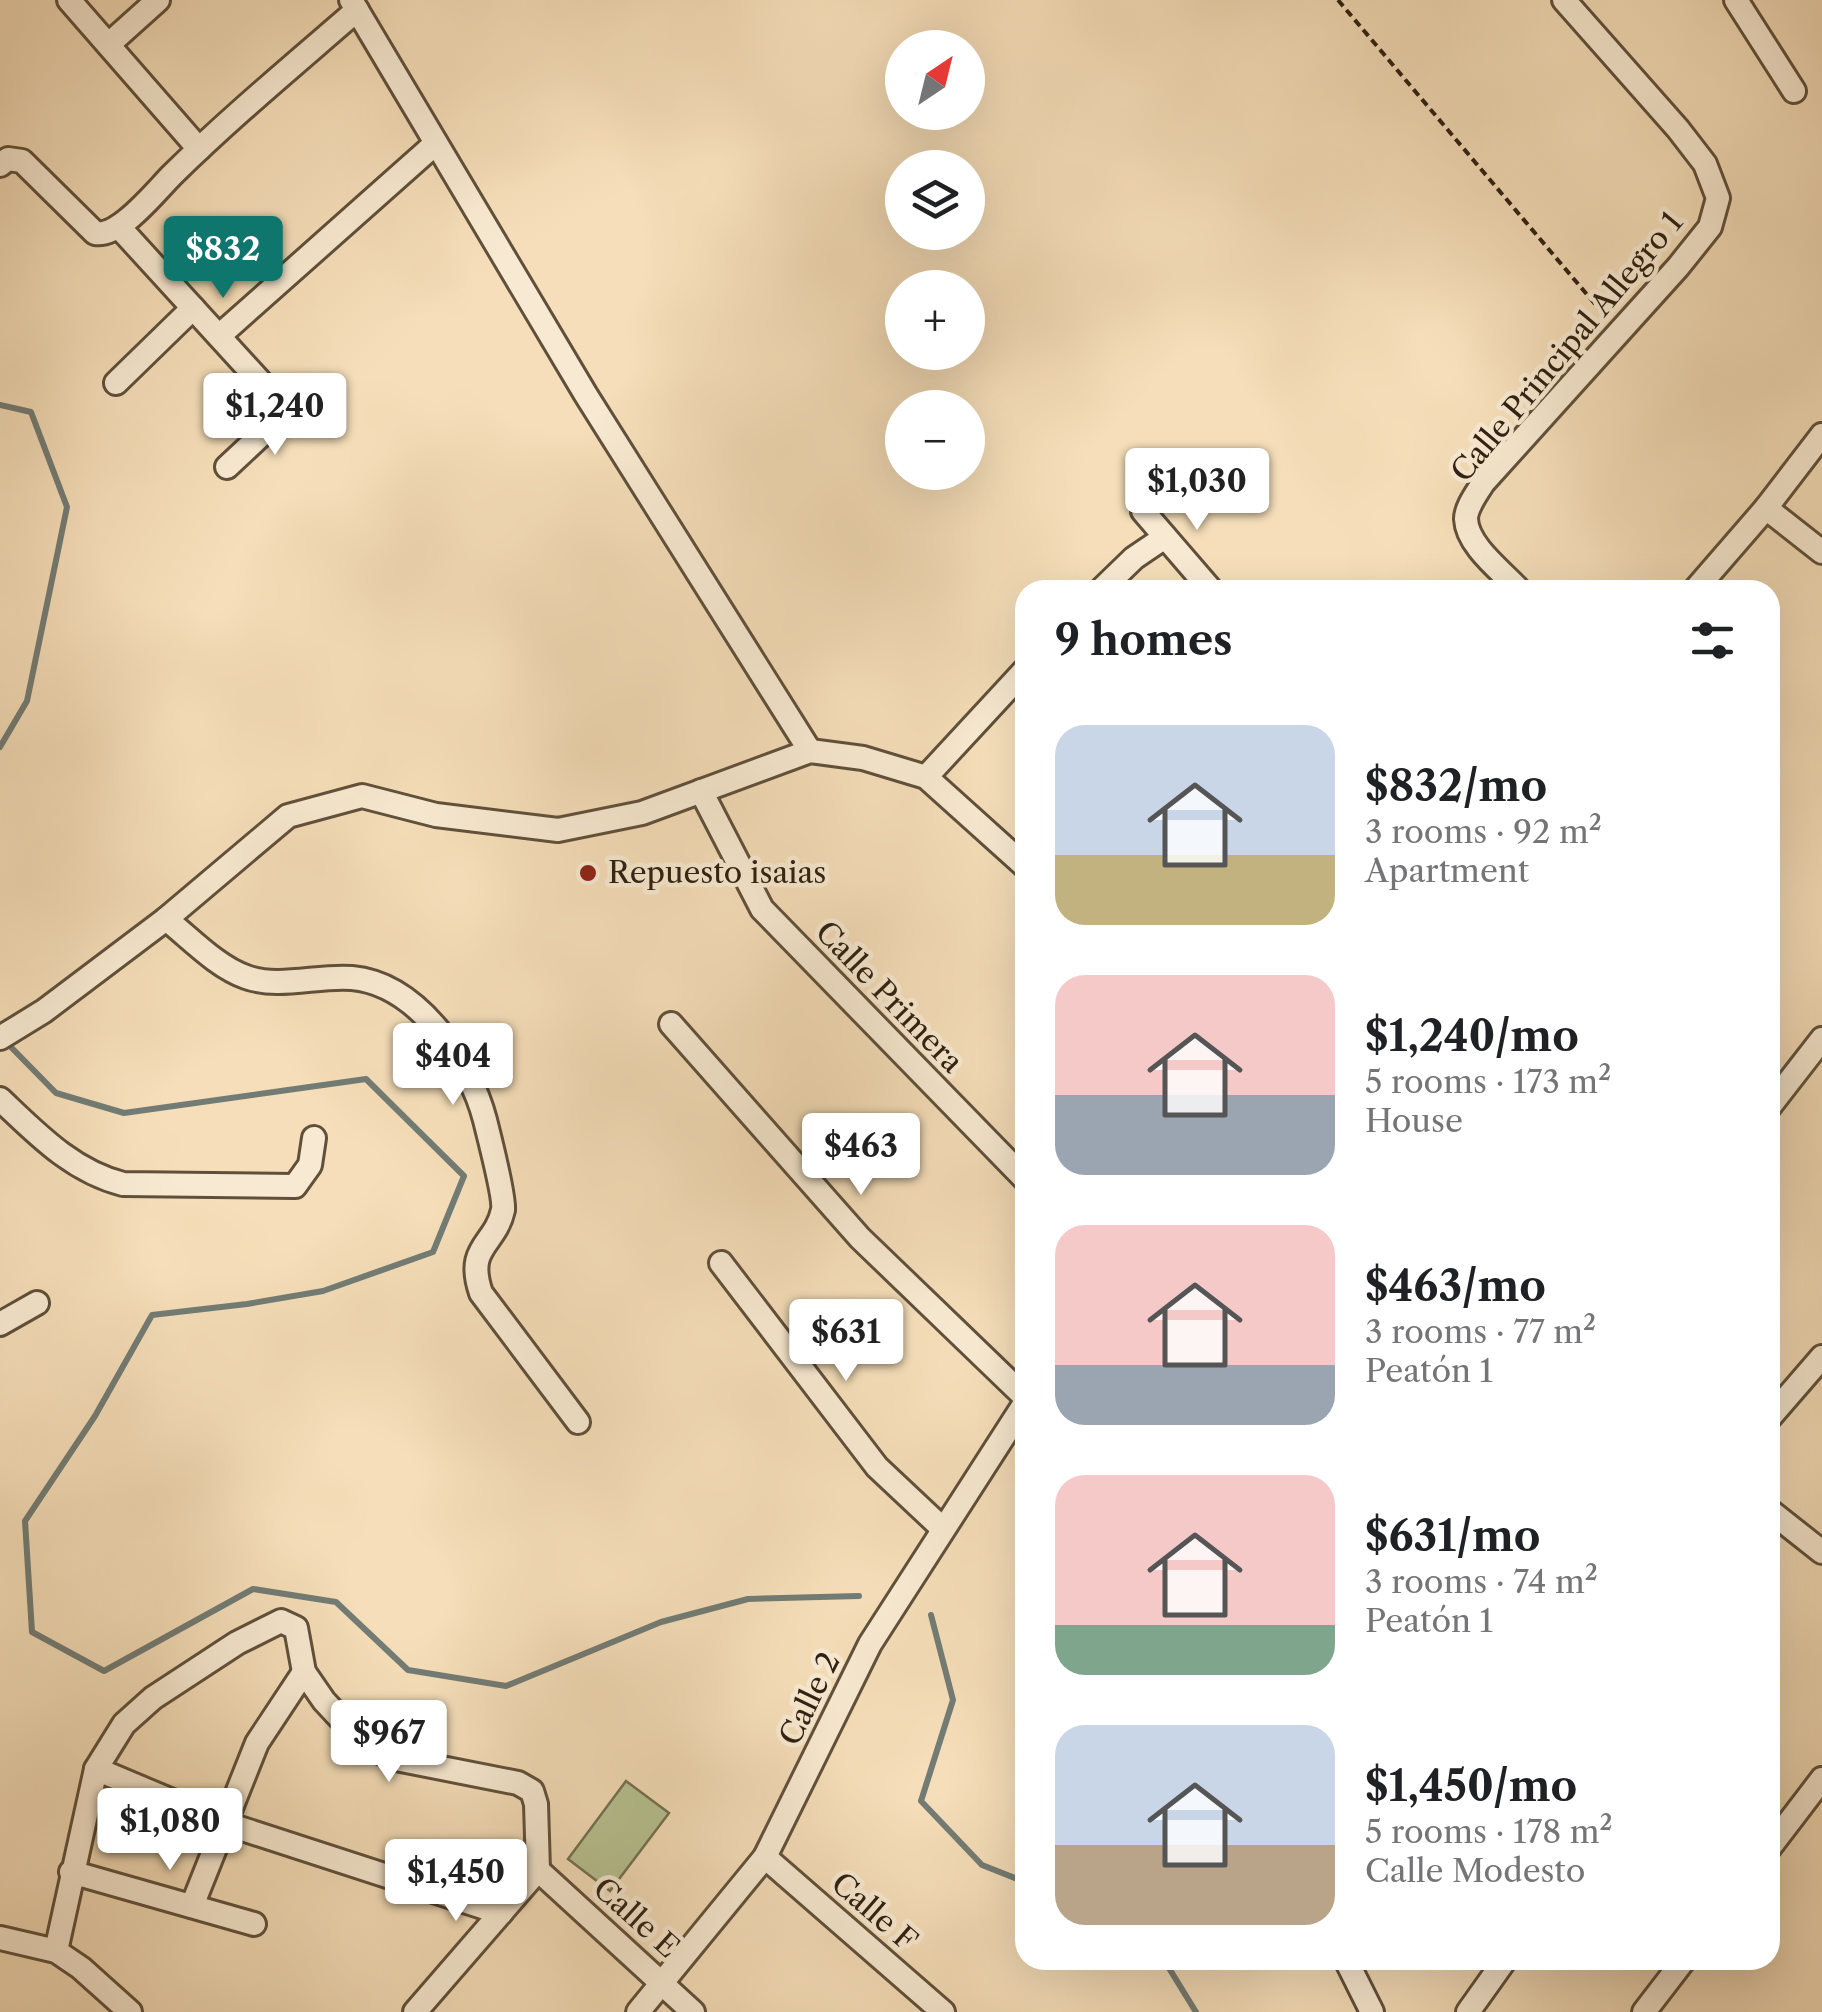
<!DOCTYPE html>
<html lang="en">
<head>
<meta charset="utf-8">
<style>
	body { margin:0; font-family:"Libre Caslon Text",serif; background:#f6f6f6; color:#202124; height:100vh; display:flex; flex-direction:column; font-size:38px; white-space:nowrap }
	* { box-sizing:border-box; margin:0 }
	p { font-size:32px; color:#757577 }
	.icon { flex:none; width:55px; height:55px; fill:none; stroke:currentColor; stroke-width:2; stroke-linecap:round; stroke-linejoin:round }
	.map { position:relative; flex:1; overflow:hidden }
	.side { position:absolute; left:1015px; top:580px; width:765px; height:1390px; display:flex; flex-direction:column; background:#fff; border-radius:30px; box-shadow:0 10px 40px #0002 }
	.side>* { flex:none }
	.needle { width:65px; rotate:35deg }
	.tools { position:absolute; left:885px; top:30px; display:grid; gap:20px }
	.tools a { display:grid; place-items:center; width:100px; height:100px; border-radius:50%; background:#fff; box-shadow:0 10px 40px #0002; font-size:50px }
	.price { position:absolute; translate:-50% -85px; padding:0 22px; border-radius:10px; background:#fff; color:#222; font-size:32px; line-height:65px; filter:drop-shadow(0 2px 5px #0008) }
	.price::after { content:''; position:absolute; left:50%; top:60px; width:30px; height:22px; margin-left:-15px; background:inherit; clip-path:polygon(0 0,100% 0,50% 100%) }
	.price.active { background:#0f766e; color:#fff }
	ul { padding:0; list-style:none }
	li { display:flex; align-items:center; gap:30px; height:250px; padding:0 40px }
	li span { display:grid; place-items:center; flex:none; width:280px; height:200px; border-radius:30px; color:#555 }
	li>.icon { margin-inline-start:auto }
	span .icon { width:120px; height:120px; fill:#fffc; stroke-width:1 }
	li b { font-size:42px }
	h2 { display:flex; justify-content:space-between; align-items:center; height:120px; padding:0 40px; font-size:42px }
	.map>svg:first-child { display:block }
	.green { fill:#b7c292; stroke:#737152; stroke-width:2.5 }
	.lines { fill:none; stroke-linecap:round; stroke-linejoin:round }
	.stream { stroke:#727c75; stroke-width:6 }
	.minor-casing { stroke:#60503b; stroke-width:28 }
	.path { stroke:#2f2011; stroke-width:4; stroke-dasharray:8 5; stroke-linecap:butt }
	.minor { stroke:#f8ead2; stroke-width:22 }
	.poi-dot { fill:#8f2418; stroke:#f8ead2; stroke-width:4 }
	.labels { text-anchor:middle; stroke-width:9; stroke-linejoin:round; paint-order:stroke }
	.street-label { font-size:30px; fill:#2f2011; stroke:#f8ead2 }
	.poi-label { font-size:30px; fill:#2f2011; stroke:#f8ead2; text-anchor:start }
</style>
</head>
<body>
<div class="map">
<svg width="1822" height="2012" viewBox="0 0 1822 2012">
	<rect width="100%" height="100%" fill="#f5deb9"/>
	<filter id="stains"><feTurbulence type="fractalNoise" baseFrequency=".002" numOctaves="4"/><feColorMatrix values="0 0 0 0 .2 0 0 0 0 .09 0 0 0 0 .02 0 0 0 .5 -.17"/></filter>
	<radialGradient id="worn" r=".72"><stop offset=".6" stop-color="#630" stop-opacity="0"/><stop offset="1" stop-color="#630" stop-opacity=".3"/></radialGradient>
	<!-- green -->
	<path class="green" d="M626,1781l43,32 -59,78 -42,-32z"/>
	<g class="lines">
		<!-- stream -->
		<g class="stream">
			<path d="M0,405l31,7 36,95 -40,194 -27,46"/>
			<path d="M6,1042l50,51 68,20 242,-34 98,97 -31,76 -110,39 -76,13 -95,11 -57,101 -70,105 7,111 72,39 149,-82 83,13 72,68 98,16 155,-64 87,-23 111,-3"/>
			<path d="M931,1615l22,85 -32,101 61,64 43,17"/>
			<path d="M1164,1960l32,52"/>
		</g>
		<!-- minor casing -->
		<g class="minor-casing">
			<g id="minor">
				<path d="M69,0l130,149"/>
				<path d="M351,0l235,395 224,356"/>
				<path d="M1736,0l58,91"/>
				<path d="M109,44l49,-44"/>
				<path d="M0,165l8,-6 14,2 73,72c24,5 61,-42 77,-58 59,-58 123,-111 185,-165"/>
				<path d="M119,227l168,184 -60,56"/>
				<path d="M219,336l216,-192"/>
				<path d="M116,383l77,-75"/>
				<path d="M1766,508l56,44"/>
				<path d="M1143,511l68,79"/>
				<path d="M1101,590l33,-32 31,-21"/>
				<path d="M1519,590c-16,-18 -52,-44 -53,-71 0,-12 11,-26 17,-36l195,-216 32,-40 8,-29 -13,-34 -27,-35 -114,-129"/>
				<path d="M1695,590l71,-82 56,-73"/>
				<path d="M926,777l99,-107"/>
				<path d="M701,791l61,118 263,270"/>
				<path d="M166,919c24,19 51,48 80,58 33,12 72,-2 106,1 66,6 118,84 133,142 4,16 20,78 18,90 -8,36 -38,36 -22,83l97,129"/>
				<path d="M671,1024l189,214 165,159"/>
				<path d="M0,1038l44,-27 122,-92 122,-103 74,-20 74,19 122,15 84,-17 168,-62 53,7 63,19 99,89"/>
				<path d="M0,1099c37,35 72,72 123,85l172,2 15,-21 4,-27"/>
				<path d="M1770,1106l52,-67"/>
				<path d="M721,1263l156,204 66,62"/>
				<path d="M0,1324l37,-21"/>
				<path d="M1770,1417l52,-60"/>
				<path d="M1770,1511l52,41"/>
				<path d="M96,1769l131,55 274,89"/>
				<path d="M1770,1847l52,-68"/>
				<path d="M765,1857l178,155"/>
				<path d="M538,1870l155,142"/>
				<path d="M71,1872l183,52"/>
				<path d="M192,1906l65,-163 47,-71"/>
				<path d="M0,1938l56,13 25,17 49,44"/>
				<path d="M56,1951l40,-182 28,-45 29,-26 84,-55 44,-22 15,7 8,44 20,29 42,45 30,13 122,24 14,8 4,13 2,66"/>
				<path d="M1346,1960l26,52"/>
				<path d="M415,2012l123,-142"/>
				<path d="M638,2012l127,-155 105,-213 155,-241"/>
				<path d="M1468,2012l37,-52"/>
				<path d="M1644,2012l40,-52"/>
			</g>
		</g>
		<!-- path -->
		<path class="path" d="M1338,0l268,317"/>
		<!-- minor -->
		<use href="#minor" class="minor"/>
	</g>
	<!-- markers -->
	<circle class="poi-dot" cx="588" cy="873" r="10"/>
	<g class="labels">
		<!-- street labels -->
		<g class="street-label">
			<text transform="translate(1567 347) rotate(-50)" y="10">Calle Principal Allegro 1</text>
			<text transform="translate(889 997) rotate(46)" y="10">Calle Primera</text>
			<text transform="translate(810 1699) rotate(-64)" y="10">Calle 2</text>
			<text transform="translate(874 1912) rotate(41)" y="10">Calle F</text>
			<text transform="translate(636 1918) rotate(42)" y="10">Calle E</text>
		</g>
		<!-- poi labels -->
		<g class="poi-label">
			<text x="608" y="883">Repuesto isaias</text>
		</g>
	</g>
	<rect width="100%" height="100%" filter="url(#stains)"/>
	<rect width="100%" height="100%" fill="url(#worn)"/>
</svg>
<div class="tools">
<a><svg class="needle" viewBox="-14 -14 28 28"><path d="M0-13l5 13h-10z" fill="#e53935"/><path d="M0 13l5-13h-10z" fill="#757577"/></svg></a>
<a><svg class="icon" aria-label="layers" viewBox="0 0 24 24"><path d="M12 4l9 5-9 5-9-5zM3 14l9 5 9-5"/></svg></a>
<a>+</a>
<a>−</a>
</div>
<b class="price active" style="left:223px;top:301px">$832</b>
<b class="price" style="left:275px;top:458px">$1,240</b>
<b class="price" style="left:1197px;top:533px">$1,030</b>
<b class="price" style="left:453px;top:1108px">$404</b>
<b class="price" style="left:861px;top:1198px">$463</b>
<b class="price" style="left:846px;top:1384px">$631</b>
<b class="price" style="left:389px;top:1785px">$967</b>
<b class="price" style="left:170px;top:1873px">$1,080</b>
<b class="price" style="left:456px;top:1924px">$1,450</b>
<section class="side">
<h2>9 homes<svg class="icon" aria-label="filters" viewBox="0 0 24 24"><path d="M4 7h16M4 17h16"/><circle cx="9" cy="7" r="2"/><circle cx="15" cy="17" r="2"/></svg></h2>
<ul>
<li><span style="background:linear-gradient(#c9d6e8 65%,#c2b280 0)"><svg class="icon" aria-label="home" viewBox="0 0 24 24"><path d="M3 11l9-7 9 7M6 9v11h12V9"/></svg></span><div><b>$832/mo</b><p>3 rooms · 92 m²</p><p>Apartment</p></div></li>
<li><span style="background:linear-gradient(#f6c9c9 60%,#9aa5b1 0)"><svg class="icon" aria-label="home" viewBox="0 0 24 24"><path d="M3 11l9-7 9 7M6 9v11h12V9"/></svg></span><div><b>$1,240/mo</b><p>5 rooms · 173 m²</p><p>House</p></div></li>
<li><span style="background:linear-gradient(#f6c9c9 70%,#9aa5b1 0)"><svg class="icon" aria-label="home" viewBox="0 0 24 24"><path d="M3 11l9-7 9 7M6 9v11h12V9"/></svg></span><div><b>$463/mo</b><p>3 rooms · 77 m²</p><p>Peatón 1</p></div></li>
<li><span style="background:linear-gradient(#f6c9c9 75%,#7fa58c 0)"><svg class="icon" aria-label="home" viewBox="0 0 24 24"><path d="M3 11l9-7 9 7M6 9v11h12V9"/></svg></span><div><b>$631/mo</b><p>3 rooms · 74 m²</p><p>Peatón 1</p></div></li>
<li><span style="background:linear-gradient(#c9d6e8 60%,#b9a48a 0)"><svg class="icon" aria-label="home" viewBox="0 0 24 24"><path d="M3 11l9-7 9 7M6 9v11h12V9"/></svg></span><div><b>$1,450/mo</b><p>5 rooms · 178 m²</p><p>Calle Modesto</p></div></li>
</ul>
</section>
</div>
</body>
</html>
